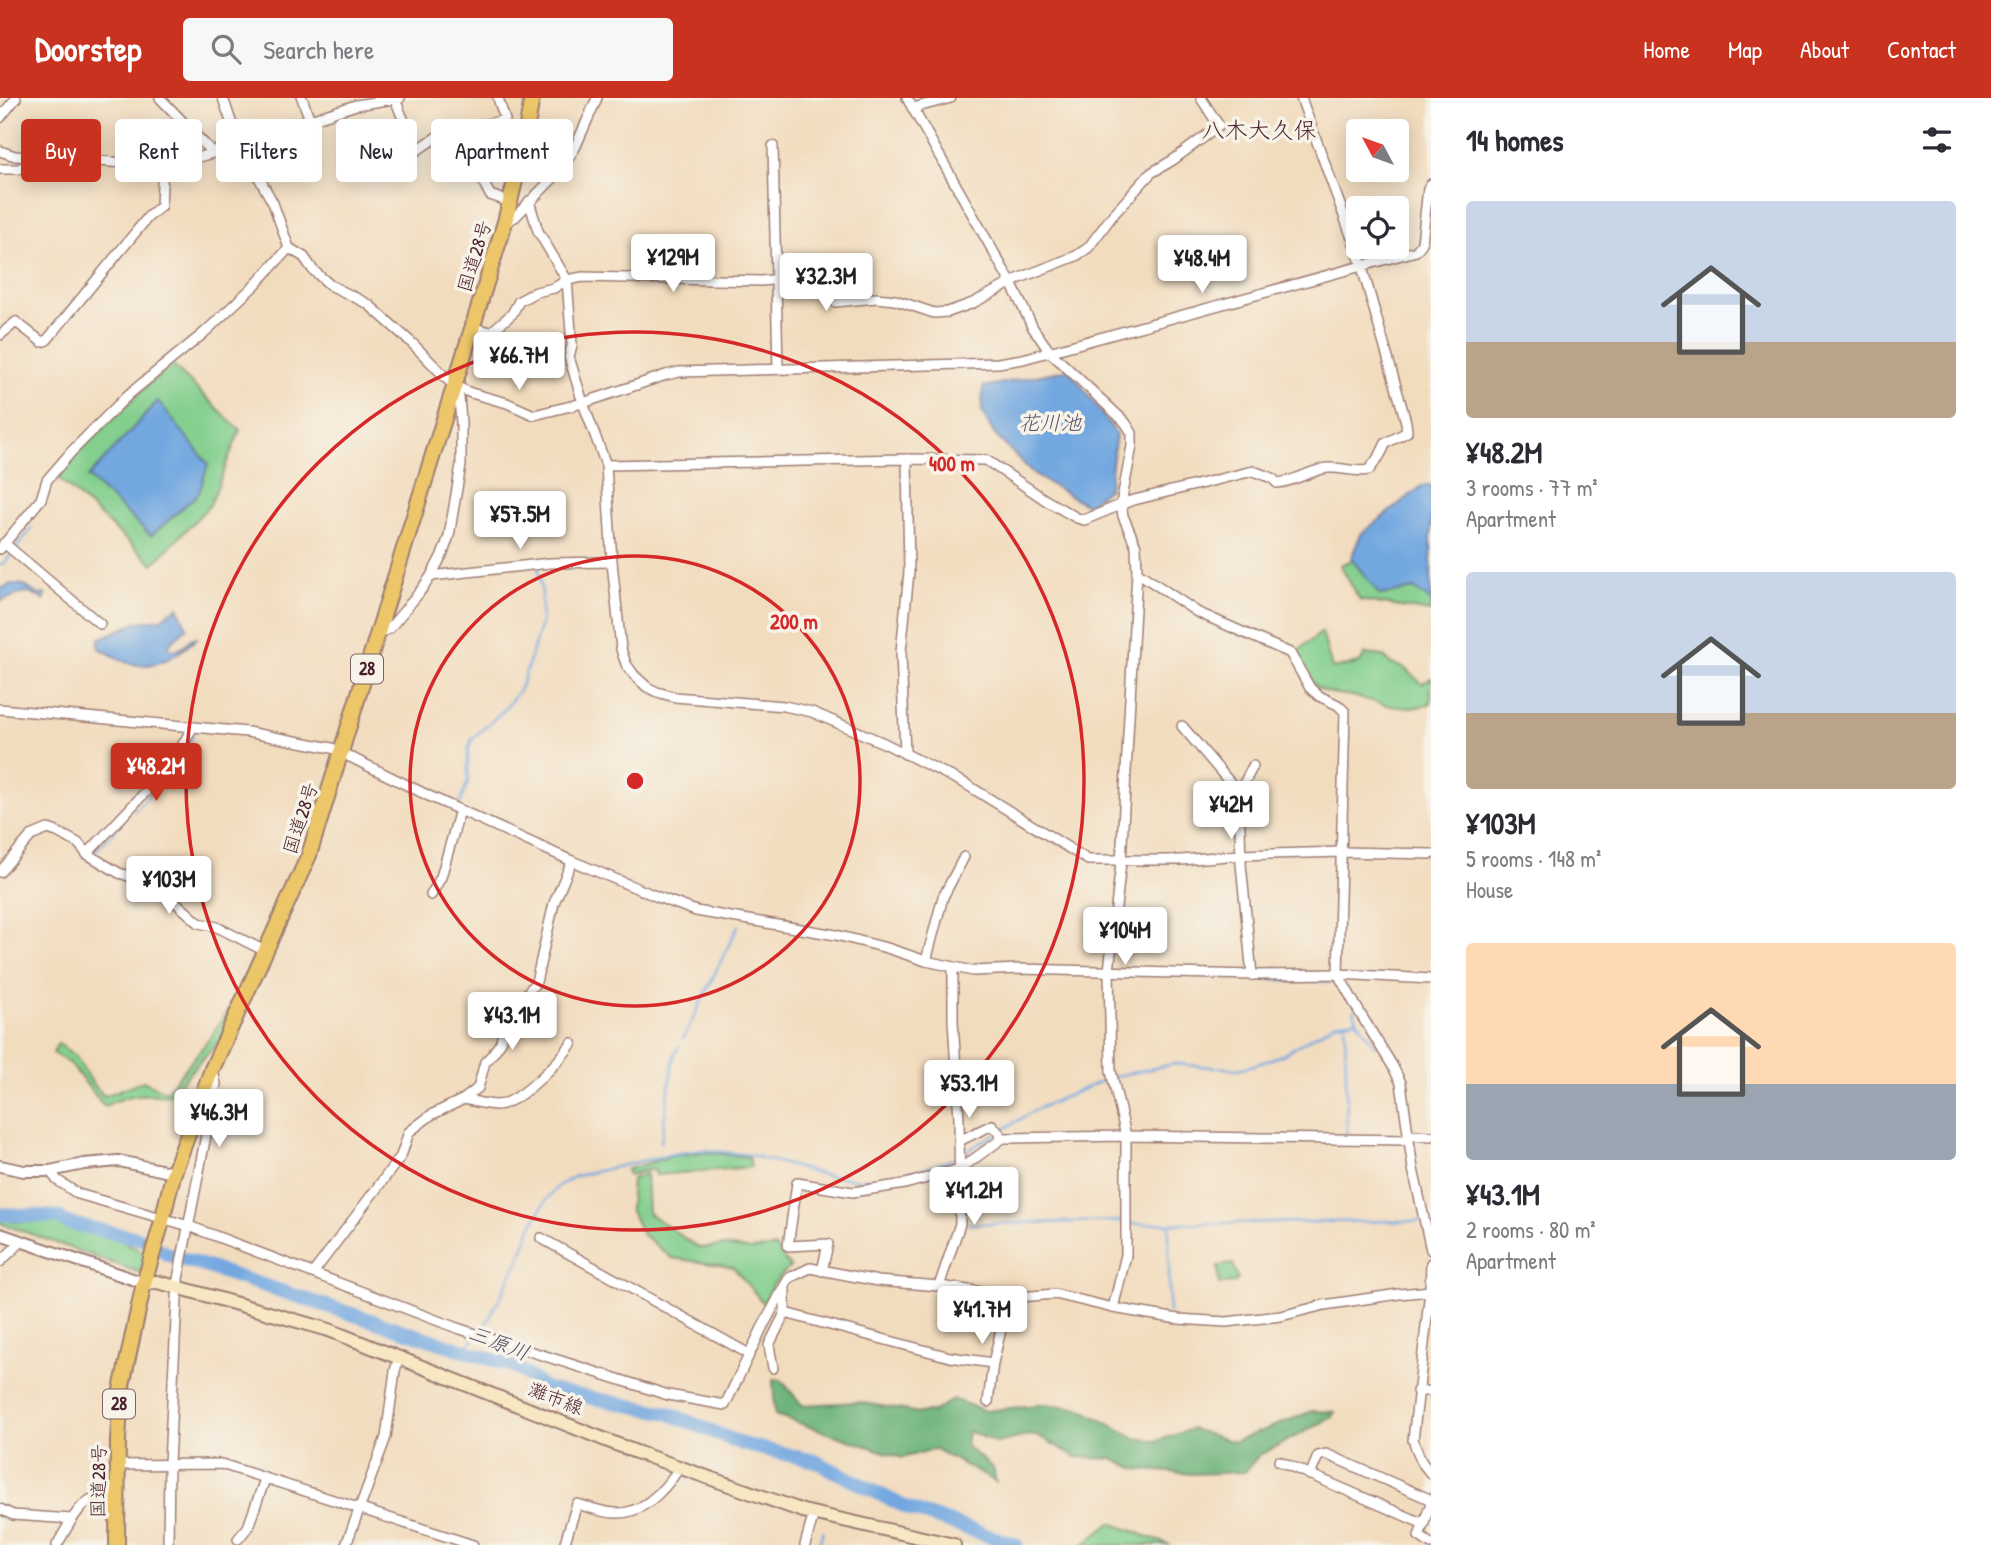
<!DOCTYPE html>
<html lang="en">
<head>
<meta charset="utf-8">
<style>
	body { margin:0; font-family:"Patrick Hand","Klee One",sans-serif; background:#f7f7f7; color:#2b2b33; height:100vh; display:flex; flex-direction:column; font-size:26px; white-space:nowrap }
	* { box-sizing:border-box; margin:0 }
	p { font-size:23px; color:#7c7c81 }
	.icon { flex:none; width:38px; height:38px; fill:none; stroke:currentColor; stroke-width:2; stroke-linecap:round; stroke-linejoin:round }
	.map { position:relative; flex:1; overflow:hidden }
	.sheet { display:flex; flex-direction:column; background:#fff; width:560px }
	.sheet>* { flex:none }
	.top-card { position:absolute; left:21px; top:21px; width:665px; height:63px; display:flex; gap:14px }
	.needle { width:46px; rotate:311deg }
	.buttons { position:absolute; left:1346px; top:21px; display:grid; gap:14px }
	.buttons a { display:grid; place-items:center; width:63px; height:63px; border-radius:7px; background:#fff; box-shadow:0 4px 18px #0003; font-size:35px }
	.price { position:absolute; translate:-50% -60px; padding:0 16px; border-radius:7px; background:#fff; color:#222; font-size:23px; line-height:46px; filter:drop-shadow(0 2px 4px #0008) }
	.price::after { content:''; position:absolute; left:50%; top:42px; width:21px; height:16px; margin-left:-10px; background:inherit; clip-path:polygon(0 0,100% 0,50% 100%) }
	.price.selected { background:#c8321e; color:#fff }
	ul { padding:0; list-style:none }
	li { display:grid; align-content:center; gap:14px; height:371px; padding:0 35px }
	li span { display:grid; place-items:center; height:217px; border-radius:7px; color:#555 }
	li>.icon { margin-inline-start:auto }
	span .icon { width:126px; height:126px; fill:#fffc; stroke-width:1 }
	li b { font-size:30px }
	h2 { display:flex; justify-content:space-between; align-items:center; height:84px; padding:0 35px; font-size:30px }
	.tag { padding:0 24px; border-radius:7px; background:#fff; box-shadow:0 4px 18px #0003; font-size:24px; line-height:63px }
	.tag.selected { background:#c8321e; color:#fff }
	header { display:flex; align-items:center; gap:42px; box-sizing:border-box; height:98px; padding:0 35px; background:#c8321e; color:#fff }
	header strong { font-size:33px }
	nav { display:flex; gap:38px; margin-inline-start:auto; font-size:24px }
	.search { width:490px; height:63px; background:#f7f7f7; display:flex; align-items:center; gap:18px; box-sizing:border-box; padding:0 24px; border-radius:7px; color:#7c7c81; font-size:26px }
	main { display:flex; flex:1; min-height:0 }
	.map>svg:first-child { display:block }
	.green { fill:#83cf8e; stroke:#66775c; stroke-width:2 }
	.forest { fill:#6ab279; stroke:#5a6852; stroke-width:2 }
	.water { fill:#72a7e0; stroke:#5e6386; stroke-width:2 }
	.lines { fill:none; stroke-linecap:round; stroke-linejoin:round }
	.stream { stroke:#72a7e0; stroke-width:2.5 }
	.river { stroke:#72a7e0; stroke-width:14 }
	.minor-casing { stroke:#9e7e74; stroke-width:12 }
	.tertiary-casing { stroke:#9e7e74; stroke-width:14 }
	.secondary-casing { stroke:#9e7e74; stroke-width:16 }
	.trunk-casing { stroke:#9e7e74; stroke-width:18 }
	.minor { stroke:#fff; stroke-width:9 }
	.tertiary { stroke:#fff; stroke-width:10 }
	.secondary { stroke:#f7e8c3; stroke-width:12 }
	.trunk { stroke:#ecc669; stroke-width:14 }
	.ring { fill:none; stroke:#d62828; stroke-width:3.5 }
	.labels { text-anchor:middle; stroke-width:7; stroke-linejoin:round; paint-order:stroke }
	.shield { fill:#f7f3e8; stroke:#7e5f64; stroke-width:2 }
	.shield-label { font-size:18px; font-weight:bold; fill:#4a1f2b }
	.street-label { font-size:19px; fill:#4a1f2b; stroke:#f7f3e8 }
	.water-label { font-size:21px; font-style:italic; fill:#584f6a; stroke:#f7f3e8 }
	.quarter-label { font-size:23px; fill:#4a1f2b; stroke:#f7f3e8 }
	.centre { fill:#d62828; stroke:#f7f3e8; stroke-width:3.5 }
	.ring-label { font-size:21px; text-anchor:middle; font-weight:bold; fill:#d62828; stroke:#f7f3e8; stroke-width:7; stroke-linejoin:round; paint-order:stroke }
</style>
</head>
<body>
<header>
<strong>Doorstep</strong>
<div class="search"><svg class="icon" aria-label="search" viewBox="0 0 24 24"><circle cx="10" cy="10" r="6"/><path d="M15 15l6 6"/></svg>Search here</div>
<nav><a>Home</a><a>Map</a><a>About</a><a>Contact</a></nav>
</header>
<main>
<div class="map">
<svg width="1431" height="1447" viewBox="0 0 1431 1447">
	<rect width="100%" height="100%" fill="#f7f3e8"/>
	<filter id="ink" filterUnits="userSpaceOnUse"><feTurbulence type="fractalNoise" baseFrequency=".0143" numOctaves="2"/><feDisplacementMap in="SourceGraphic" scale="14" xChannelSelector="R" yChannelSelector="G"/><feConvolveMatrix kernelMatrix="1 2 1 2 8 2 1 2 1" color-interpolation-filters="sRGB"/></filter>
	<filter id="wash" filterUnits="userSpaceOnUse"><feTurbulence type="fractalNoise" baseFrequency=".00686" numOctaves="4" result="noise"/><feDisplacementMap in="SourceGraphic" scale="28" xChannelSelector="R" yChannelSelector="G"/><feGaussianBlur stdDeviation="1.57" result="paint"/><feColorMatrix in="noise" values="0 0 0 0 0 0 0 0 0 0 0 0 0 0 0 0 0 1.4 0 .05"/><feComposite in="paint" operator="in"/></filter>
	<g filter="url(#wash)">
		<rect width="100%" height="100%" fill="#f2dcbe"/>
		<!-- green -->
		<g class="green">
			<path d="M173,268l67,64 -30,75 -57,59 -98,-89 96,-93z"/>
			<path d="M1353,462l27,35 35,-6 16,12v11l-71,-12 -20,-35z"/>
			<path d="M1322,534l10,37 28,-6 5,-9 18,2 8,8 12,3 19,17 9,-6v25c-26,12 -54,-2 -80,-7 -12,-2 -26,-2 -36,-11 -7,-7 -14,-24 -19,-33z"/>
			<path d="M257,853l4,3 -40,85 -53,57c-29,-4 -38,-1 -64,10l-34,-42 -17,-11 5,-10 18,14 17,27 11,12 39,-15 23,11 45,-55 16,-25z"/>
			<path d="M704,1054l45,5 2,10 -95,8 -2,-6 -26,6 -2,-5 46,-14z"/>
			<path d="M646,1076l2,39 51,35 26,-2 25,4 25,-3 15,20 -17,17 -9,20 -31,-37 -61,-9 -30,-24 -12,-25 2,-30z"/>
			<path d="M0,1119l15,5 42,-1c11,6 22,4 33,7 21,6 41,16 60,28l-5,17 -10,-2 -135,-48z"/>
			<path d="M1233,1166l5,15 -3,2v2l-16,1 -1,-18z"/>
			<path d="M1111,1425l59,22h-87z"/>
		</g>
		<!-- forest -->
		<path class="forest" d="M773,1281l8,1 21,25 57,-3 60,11 14,-1 20,-13 32,12 60,-7 34,4 56,30 22,3 35,-12 42,13 78,-31 23,1 -4,6 -73,38 -13,16 -52,2 -58,-5 -23,-10 -36,-2 -34,-19 -11,-3 -34,8 -29,-12 -2,15 27,22 3,14 -61,-33 -33,9 -127,-43z"/>
		<!-- water -->
		<g class="water">
			<path d="M1069,271l47,64 -7,55 -22,17 -51,-29 -42,-42 -12,-23 1,-24z"/>
			<path d="M158,303l50,63 -9,29 -48,43 -63,-59z"/>
			<path d="M1431,387v116l-16,-12 -35,6 -29,-37 10,-24 61,-48z"/>
			<path d="M11,486l13,1 14,10 7,-1v6l-19,-8 -26,9v-12z"/>
			<path d="M178,509l9,21 -15,13 -4,6 4,3 10,-2 10,-10h5c-15,14 -36,29 -58,27 -14,-1 -28,-11 -40,-17v-9l39,-17 23,-3z"/>
		</g>
		<g class="lines">
			<!-- stream -->
			<g class="stream">
				<path d="M0,467l6,-4 26,-33"/>
				<path d="M176,666l17,-29"/>
				<path d="M460,705l8,-22v-30l4,-12 33,-30 15,-20 10,-29 11,-37 1,-29 -4,-27"/>
				<path d="M134,713l31,-34"/>
				<path d="M93,756l29,-31"/>
				<path d="M1253,881l87,3"/>
				<path d="M1354,912l3,10 18,26"/>
				<path d="M1345,923l2,115"/>
				<path d="M683,941l55,-113"/>
				<path d="M1001,1033l34,-21 69,-30 21,-6 49,-10 63,5 18,-4 27,-10 54,-32 21,-3"/>
				<path d="M661,1044l13,-87 5,-8"/>
				<path d="M962,1056l33,-20"/>
				<path d="M968,1126l153,-3"/>
				<path d="M1130,1126l291,-3"/>
				<path d="M1169,1126v88"/>
				<path d="M464,1253l24,-30 31,-61 13,-35 14,-25 12,-14 18,-10 97,-22 31,-4 46,5 75,20 35,5 36,-4 50,-14 10,-5"/>
				<path d="M819,1447l4,-14"/>
			</g>
			<!-- river -->
			<path class="river" d="M0,1116l59,3 8,6 76,16 24,15 351,114 28,21 122,24 74,31 73,17 94,48 107,36"/>
		</g>
	</g>
	<g filter="url(#ink)">
		<g class="lines">
			<!-- minor casing -->
			<g class="minor-casing">
				<g id="minor">
					<path d="M160,0l53,55"/>
					<path d="M223,0l13,38 37,67 16,45 15,9 9,13 17,15 38,19 44,39 41,42 6,12 2,25v43l-12,71 -6,17 -12,23 -12,17 -30,36 -12,5"/>
					<path d="M302,0l8,22"/>
					<path d="M907,0l104,185 22,45 17,24 75,70 7,11v13l-11,58 2,12 13,30 1,26 -16,290 -12,109 2,100 15,65v119l-13,53"/>
					<path d="M395,1l21,52 25,-17 64,-14 -7,-22"/>
					<path d="M913,10l38,-10"/>
					<path d="M0,20l16,-20"/>
					<path d="M457,33l33,64 20,7"/>
					<path d="M773,48l5,223"/>
					<path d="M0,53l15,5 21,1"/>
					<path d="M0,71h19l19,-12 88,6h31l35,-4 21,-6 23,-17 74,-16 46,-15 44,-7"/>
					<path d="M529,103l9,30 29,49 5,65 -3,12 14,46 23,62 6,97 9,87 5,15 8,11 13,12 10,5 18,5 109,9 28,6 74,32 78,39 124,77h93l59,-5 102,-3 89,2"/>
					<path d="M505,124l10,-5 44,-45 16,-24 22,-50"/>
					<path d="M471,230l20,4 21,-18 7,-13 17,-9 18,-4 13,-8 16,-3 178,4 75,-7 -1,28 41,-4 19,2 39,13 14,-1 25,-9 47,-25 56,-22 12,-8 24,-32 39,-43 22,-13 46,-34 -18,-28"/>
					<path d="M0,237l16,-13 26,20 5,-2 101,-123 13,-11 2,-43"/>
					<path d="M453,287l18,8 36,10 27,12 49,-12 83,-28 13,-3 319,-9 25,-4 393,-108 6,-8 6,-55 3,-4"/>
					<path d="M606,367l301,-6 79,1 61,41 30,17 7,2 46,-19 123,-30 19,7 5,5c18,-1 33,-13 51,-15 14,-1 27,5 41,2l11,-15 6,-12 21,-11 -1,-10 -46,-162 -59,-162"/>
					<path d="M4,445l96,81"/>
					<path d="M0,451l41,-50 6,-19 25,-29 56,-56 76,-62 52,-49 33,-36"/>
					<path d="M1137,474l60,40 93,41 20,35 9,8 19,9 7,7 -7,262 23,41 31,50 9,18 12,86 18,81"/>
					<path d="M431,478l119,-13 62,-1"/>
					<path d="M0,611l247,23 85,16 97,48 143,65 86,36 38,14 140,24 51,13 39,13 47,10 46,-2 233,6 86,-1 93,5"/>
					<path d="M1182,628l57,67"/>
					<path d="M905,656l-4,-102 8,-80 -2,-113"/>
					<path d="M87,756l83,-88 23,-39"/>
					<path d="M0,774l31,-36 17,-7 9,3 21,11 9,11 32,19 36,11 44,39 18,4 48,24"/>
					<path d="M431,797l10,-18 19,-67"/>
					<path d="M926,863l17,-64 21,-40"/>
					<path d="M1252,877l-11,-111 -2,-71 14,-27"/>
					<path d="M464,1001c10,2 22,6 33,6 22,-1 63,-44 75,-62"/>
					<path d="M1408,1037l23,1"/>
					<path d="M959,1043l33,-16 11,13"/>
					<path d="M50,1073l7,9 21,14 111,32 268,102 211,67 57,10 37,-77 27,-50 21,-10 68,13 61,5 81,11 35,-3 58,14 65,11 48,3 55,-6 43,-11 75,-11 32,-3"/>
					<path d="M541,1140l208,116"/>
					<path d="M0,1164l22,-21"/>
					<path d="M1431,1165l-1,28 -17,149 8,21 10,13"/>
					<path d="M822,1173l6,-27 -40,2 9,-63 56,9 52,-8 55,-15 43,-31 123,-2 283,4"/>
					<path d="M313,1175l88,-117 8,-24 22,-17 33,-16 14,-11 7,-26 6,-6 10,-14 2,-12 5,-12 28,-36 18,-79 18,-42"/>
					<path d="M939,1188l21,-62 -1,-105 -6,-99v-53"/>
					<path d="M785,1215l165,44 43,6"/>
					<path d="M773,1270l-4,-23 16,-32v-27"/>
					<path d="M1417,1293h14"/>
					<path d="M988,1304l5,-39 16,-67"/>
					<path d="M1279,1363l145,63"/>
					<path d="M117,1367l104,-1 252,81"/>
					<path d="M1310,1377l8,-19 8,-2 101,44 4,4"/>
					<path d="M1431,1405l-12,33 12,8"/>
					<path d="M0,1411l13,6 59,4"/>
					<path d="M238,1441l10,-12 17,-48"/>
					<path d="M57,1447c17,-29 23,-48 59,-55"/>
					<path d="M168,1447l1,-81 9,-185 38,-195 -3,-14"/>
					<path d="M346,1447l40,-108 9,-66 4,-14"/>
					<path d="M564,1447l13,-41c12,3 26,9 38,9 29,2 51,-25 65,-46"/>
					<path d="M805,1447l9,-32"/>
				</g>
			</g>
			<!-- tertiary casing -->
			<g class="tertiary-casing">
				<g id="tertiary">
					<path d="M0,1068l24,5h26l34,-7 35,-3 55,12"/>
					<path d="M0,1136l144,49"/>
				</g>
			</g>
			<!-- secondary casing -->
			<g class="secondary-casing">
				<path id="secondary" d="M144,1185l13,-1 20,5 152,43 307,122 167,59 151,34"/>
			</g>
			<!-- trunk casing -->
			<g class="trunk-casing">
				<path id="trunk" d="M117,1447l1,-105 3,-50 23,-107 17,-58 12,-50 39,-106 97,-214 196,-633 18,-74 9,-50"/>
			</g>
			<!-- minor -->
			<use href="#minor" class="minor"/>
			<!-- tertiary -->
			<use href="#tertiary" class="tertiary"/>
			<!-- secondary -->
			<use href="#secondary" class="secondary"/>
			<!-- trunk -->
			<use href="#trunk" class="trunk"/>
		</g>
	</g>
	<!-- distance rings -->
	<g class="ring">
		<circle cx="635" cy="683" r="225"/>
		<circle cx="635" cy="683" r="449"/>
	</g>
	<g class="labels">
		<!-- shield labels -->
		<g class="shield">
			<rect x="351" y="556.5" width="32" height="29" rx="5"/>
			<rect x="103" y="1291.5" width="32" height="29" rx="5"/>
		</g>
		<g class="shield-label">
			<text x="367" y="577">28</text>
			<text x="119" y="1312">28</text>
		</g>
		<!-- street labels -->
		<g class="street-label">
			<text transform="translate(474 158) rotate(-73)" y="7">国道28号</text>
			<text transform="translate(300 720) rotate(-72)" y="7">国道28号</text>
			<text transform="translate(556 1300) rotate(21)" y="7">灘市線</text>
			<text transform="translate(98 1383) rotate(-89)" y="7">国道28号</text>
		</g>
		<!-- water labels -->
		<g class="water-label">
			<text x="1050" y="332">花川池</text>
			<text transform="translate(499 1245) rotate(21)" y="7">三原川</text>
		</g>
		<!-- quarter labels -->
		<g class="quarter-label">
			<text x="1259" y="40">八木大久保</text>
		</g>
	</g>
	<circle cx="635" cy="683" r="10" class="centre"/>
	<g class="ring-label">
		<text x="952" y="373">400 m</text>
		<text x="794" y="531">200 m</text>
	</g>
</svg>
<div class="buttons">
<a><svg class="needle" viewBox="-14 -14 28 28"><path d="M0-13l5 13h-10z" fill="#e53935"/><path d="M0 13l5-13h-10z" fill="#7c7c81"/></svg></a>
<a><svg class="icon" aria-label="locate" viewBox="0 0 24 24"><circle cx="12" cy="12" r="6"/><path d="M12 2v4M12 18v4M2 12h4M18 12h4"/></svg></a>
</div>
<b class="price" style="left:673px;top:196px">¥129M</b>
<b class="price" style="left:1202px;top:197px">¥48.4M</b>
<b class="price" style="left:826px;top:215px">¥32.3M</b>
<b class="price" style="left:519px;top:294px">¥66.7M</b>
<b class="price" style="left:520px;top:453px">¥57.5M</b>
<b class="price selected" style="left:156px;top:705px">¥48.2M</b>
<b class="price" style="left:1231px;top:743px">¥42M</b>
<b class="price" style="left:169px;top:818px">¥103M</b>
<b class="price" style="left:1125px;top:869px">¥104M</b>
<b class="price" style="left:512px;top:954px">¥43.1M</b>
<b class="price" style="left:969px;top:1022px">¥53.1M</b>
<b class="price" style="left:219px;top:1051px">¥46.3M</b>
<b class="price" style="left:974px;top:1129px">¥41.2M</b>
<b class="price" style="left:982px;top:1248px">¥41.7M</b>
<div class="top-card">
<a class="tag selected">Buy</a>
<a class="tag">Rent</a>
<a class="tag">Filters</a>
<a class="tag">New</a>
<a class="tag">Apartment</a>
</div>
</div>
<section class="sheet">
<h2>14 homes<svg class="icon" aria-label="filters" viewBox="0 0 24 24"><path d="M4 7h16M4 17h16"/><circle cx="9" cy="7" r="2"/><circle cx="15" cy="17" r="2"/></svg></h2>
<ul>
<li><span style="background:linear-gradient(#c9d6e8 65%,#b9a48a 0)"><svg class="icon" aria-label="home" viewBox="0 0 24 24"><path d="M3 11l9-7 9 7M6 9v11h12V9"/></svg></span><div><b>¥48.2M</b><p>3 rooms · 77 m²</p><p>Apartment</p></div></li>
<li><span style="background:linear-gradient(#c9d6e8 65%,#b9a48a 0)"><svg class="icon" aria-label="home" viewBox="0 0 24 24"><path d="M3 11l9-7 9 7M6 9v11h12V9"/></svg></span><div><b>¥103M</b><p>5 rooms · 148 m²</p><p>House</p></div></li>
<li><span style="background:linear-gradient(#ffd9b3 65%,#9aa5b1 0)"><svg class="icon" aria-label="home" viewBox="0 0 24 24"><path d="M3 11l9-7 9 7M6 9v11h12V9"/></svg></span><div><b>¥43.1M</b><p>2 rooms · 80 m²</p><p>Apartment</p></div></li>
</ul>
</section>
</main>
</body>
</html>
